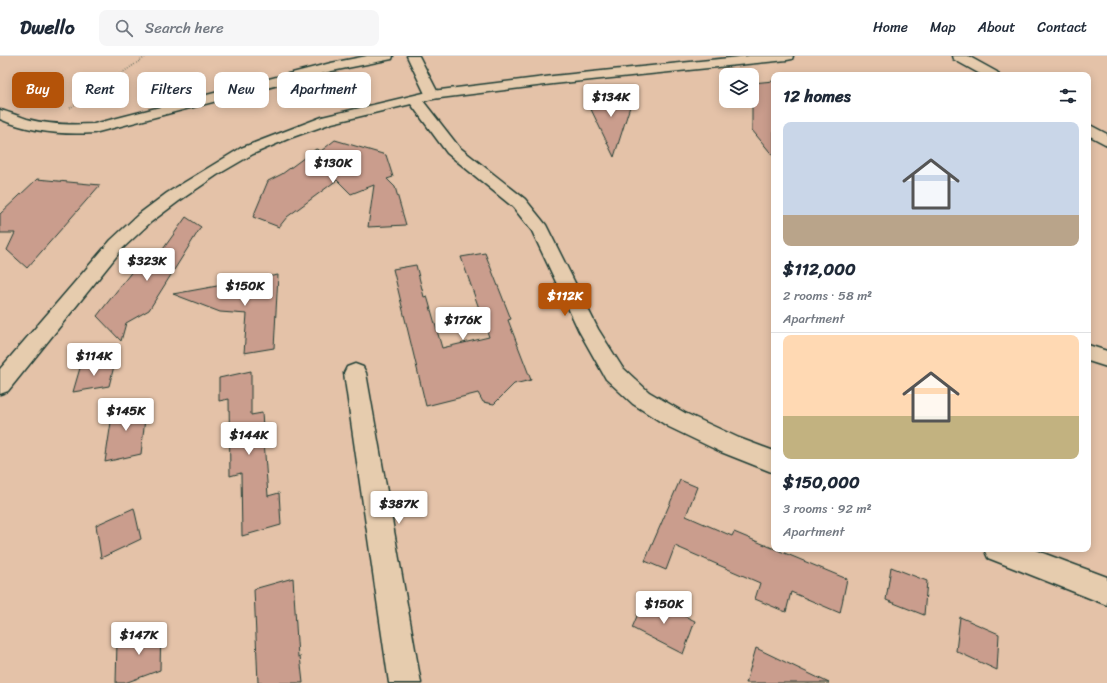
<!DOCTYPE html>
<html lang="en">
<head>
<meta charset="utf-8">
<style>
	body { margin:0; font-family:Sriracha,sans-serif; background:#f6f6f7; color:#1f2937; height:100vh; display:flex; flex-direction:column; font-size:15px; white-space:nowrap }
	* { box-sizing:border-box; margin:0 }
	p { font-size:13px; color:#747a83 }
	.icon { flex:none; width:22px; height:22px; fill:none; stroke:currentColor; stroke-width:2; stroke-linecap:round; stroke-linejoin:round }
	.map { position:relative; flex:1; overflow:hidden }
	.details { position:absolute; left:771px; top:16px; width:320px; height:480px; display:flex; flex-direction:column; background:#fff; border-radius:8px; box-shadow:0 2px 10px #0003 }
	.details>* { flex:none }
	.guide { position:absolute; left:12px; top:16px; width:380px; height:36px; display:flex; gap:8px }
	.tools { position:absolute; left:719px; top:12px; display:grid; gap:8px }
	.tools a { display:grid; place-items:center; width:40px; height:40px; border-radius:8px; background:#fff; box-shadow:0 2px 10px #0003; font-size:20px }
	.price { position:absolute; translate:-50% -34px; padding:0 9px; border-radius:4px; background:#fff; color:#222; font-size:13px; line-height:26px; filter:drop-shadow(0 1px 2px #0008) }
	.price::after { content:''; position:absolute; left:50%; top:24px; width:12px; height:9px; margin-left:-6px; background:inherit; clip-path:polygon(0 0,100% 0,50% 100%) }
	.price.active { background:#b45309; color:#fff }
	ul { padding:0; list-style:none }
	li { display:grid; align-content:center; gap:8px; height:212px; padding:0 12px }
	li+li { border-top:1px solid #e0e1e3 }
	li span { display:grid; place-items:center; height:124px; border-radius:8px; color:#555 }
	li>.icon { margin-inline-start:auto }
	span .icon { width:72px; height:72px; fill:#fffc; stroke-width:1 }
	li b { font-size:17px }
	h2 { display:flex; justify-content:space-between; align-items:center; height:48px; padding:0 12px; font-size:17px }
	.pill { padding:0 14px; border-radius:8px; background:#fff; box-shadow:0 2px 10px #0003; font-size:14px; line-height:36px }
	.pill.active { background:#b45309; color:#fff }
	header { display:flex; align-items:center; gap:24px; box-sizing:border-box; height:56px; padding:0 20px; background:#fff; border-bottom:1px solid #e0e1e3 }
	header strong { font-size:19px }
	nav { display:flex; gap:22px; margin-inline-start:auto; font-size:14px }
	.search { width:280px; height:36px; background:#f6f6f7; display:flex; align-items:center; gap:10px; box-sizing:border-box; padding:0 14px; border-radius:8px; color:#747a83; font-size:15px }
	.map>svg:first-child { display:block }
	.building { fill:#ca9d8d; stroke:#1f3d34 }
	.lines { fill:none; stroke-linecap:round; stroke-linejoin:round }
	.street-casing { stroke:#1f3d34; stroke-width:3 }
	.secondary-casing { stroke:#1f3d34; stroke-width:3 }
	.path { stroke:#1f3d34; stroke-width:1.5; stroke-dasharray:0.5 2; stroke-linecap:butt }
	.street { fill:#e6ccae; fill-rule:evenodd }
	.secondary { fill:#e6ccae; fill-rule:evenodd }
</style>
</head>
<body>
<header>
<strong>Dwello</strong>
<div class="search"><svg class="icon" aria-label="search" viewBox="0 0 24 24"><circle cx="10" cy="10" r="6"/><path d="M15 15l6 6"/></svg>Search here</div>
<nav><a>Home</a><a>Map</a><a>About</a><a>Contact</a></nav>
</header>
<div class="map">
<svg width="1107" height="627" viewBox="0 0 1107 627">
	<rect width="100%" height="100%" fill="#e4c2a8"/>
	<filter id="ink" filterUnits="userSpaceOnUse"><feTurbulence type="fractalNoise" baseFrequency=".025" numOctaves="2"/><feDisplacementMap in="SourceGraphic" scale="8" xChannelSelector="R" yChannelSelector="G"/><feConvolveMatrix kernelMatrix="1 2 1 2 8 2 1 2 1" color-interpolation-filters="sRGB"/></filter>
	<g filter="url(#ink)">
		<!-- building -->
		<g class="building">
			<path d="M774,25v76l-22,-27v-47z"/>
			<path d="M633,41l-19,60 -27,-56z"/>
			<path d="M335,84l51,15 7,22 -6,2 8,8 11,38 -38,2 6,-42 -23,9 -14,-14 -50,37 -8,10 -26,-10 15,-36 14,-7 34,-25 5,2z"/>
			<path d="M37,123l63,6 -73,83 -20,-18 8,-17h-15v-19z"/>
			<path d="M186,161l15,10 -52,83 -23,13 -5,18 -24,-25 40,-51 14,1z"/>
			<path d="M485,197l26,66 -3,1 23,60 -17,4 -20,20 -11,-2 -5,-9 -52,13 -33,-137 23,-4 8,32 3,-1 15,52 47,-11 -28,-80z"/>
			<path d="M278,219l-4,73 -30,5 3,-39 -27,-2 -47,-18z"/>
			<path d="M115,306l-6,24 -36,6 7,-24z"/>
			<path d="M251,315v44l11,-2 6,83 11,-3 2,32 -39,11 -1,-63 -11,3 -1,-77 -10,2v-23z"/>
			<path d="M147,345l-6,53 -36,8 8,-53z"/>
			<path d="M680,424l17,7 -11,29 46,20 2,-4 113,47 -7,34 -49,-21 -5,20 -31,-13 5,-16 -85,-37 -9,24 -21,-9z"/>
			<path d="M134,452l7,31 -40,19 -5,-33z"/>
			<path d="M891,511l36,14 -3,34 -38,-15z"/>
			<path d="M293,522l5,79 2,-1 3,27h-45l-4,-94z"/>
			<path d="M645,541l50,24 -12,33 -51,-26z"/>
			<path d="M960,561l39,17 -2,36 -41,-19z"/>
			<path d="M161,570l-1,44 -35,13h-9l1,-42z"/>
			<path d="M756,592l73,35h-83z"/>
		</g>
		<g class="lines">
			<!-- street casing -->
			<g class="street-casing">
				<g id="street">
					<path d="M367,0h26l-1,3 -60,12 -238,62c-32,2 -64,-1 -94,-14v-9c9,2 18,6 27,9 22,6 45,6 67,5l237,-61z"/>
					<path d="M407,0h12l20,39 -2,3 -5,1 -5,-1z"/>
					<path d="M415,40l5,1 39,50 66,52 21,26 52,104 24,38 27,25 36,21 54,25 35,13v22l-53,-21 -52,-25 -36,-23 -27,-25 -27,-48 -47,-100 -19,-24 -66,-54 -39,-53 2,-3z"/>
					<path d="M1088,289l19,6v16l-19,-6z"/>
					<path d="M355,308l8,3 3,6 55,310h-32l-45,-310 3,-6z"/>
					<path d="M984,493h48l75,28v28l-119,-47z"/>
				</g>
			</g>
			<!-- secondary casing -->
			<g class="secondary-casing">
				<g id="secondary">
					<path d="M749,0h44l-1,3 -5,1 -234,24 -121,15 -100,24 -42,15 -37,16 -36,21 -38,26 -28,21 -28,26 -115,143 -8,3v-25l111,-129 28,-26 28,-21 74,-45 81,-31 110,-26 121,-15z"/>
					<path d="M952,0h16l29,16 2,3h-17l-29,-16z"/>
					<path d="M1088,68l19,10v11l-19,-10z"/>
				</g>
			</g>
			<!-- path -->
			<path class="path" d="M70,52l77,-52"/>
			<!-- street -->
			<use href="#street" class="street"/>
			<!-- secondary -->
			<use href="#secondary" class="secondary"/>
		</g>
	</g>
</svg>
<div class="tools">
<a><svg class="icon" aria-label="layers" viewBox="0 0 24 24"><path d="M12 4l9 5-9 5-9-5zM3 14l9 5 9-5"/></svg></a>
</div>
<b class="price" style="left:611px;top:62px">$134K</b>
<b class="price" style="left:333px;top:128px">$130K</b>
<b class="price" style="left:147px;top:226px">$323K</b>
<b class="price" style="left:245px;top:251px">$150K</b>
<b class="price active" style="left:565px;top:261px">$112K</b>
<b class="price" style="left:463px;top:285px">$176K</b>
<b class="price" style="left:94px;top:321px">$114K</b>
<b class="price" style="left:126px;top:376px">$145K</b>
<b class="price" style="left:249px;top:400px">$144K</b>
<b class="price" style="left:399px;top:469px">$387K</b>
<b class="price" style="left:664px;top:569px">$150K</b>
<b class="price" style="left:139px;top:600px">$147K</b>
<div class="guide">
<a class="pill active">Buy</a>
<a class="pill">Rent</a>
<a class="pill">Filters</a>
<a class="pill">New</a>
<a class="pill">Apartment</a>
</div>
<section class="details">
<h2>12 homes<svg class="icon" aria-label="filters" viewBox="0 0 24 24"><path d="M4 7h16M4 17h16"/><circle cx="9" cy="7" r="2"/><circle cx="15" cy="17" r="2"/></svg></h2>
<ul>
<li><span style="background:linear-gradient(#c9d6e8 75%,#b9a48a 0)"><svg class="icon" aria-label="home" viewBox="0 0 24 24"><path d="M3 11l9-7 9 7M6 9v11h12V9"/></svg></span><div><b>$112,000</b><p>2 rooms · 58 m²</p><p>Apartment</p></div></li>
<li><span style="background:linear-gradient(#ffd9b3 65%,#c2b280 0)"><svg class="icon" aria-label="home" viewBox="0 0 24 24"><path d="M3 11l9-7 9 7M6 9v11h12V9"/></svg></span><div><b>$150,000</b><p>3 rooms · 92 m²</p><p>Apartment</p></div></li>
</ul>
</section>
</div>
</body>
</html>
